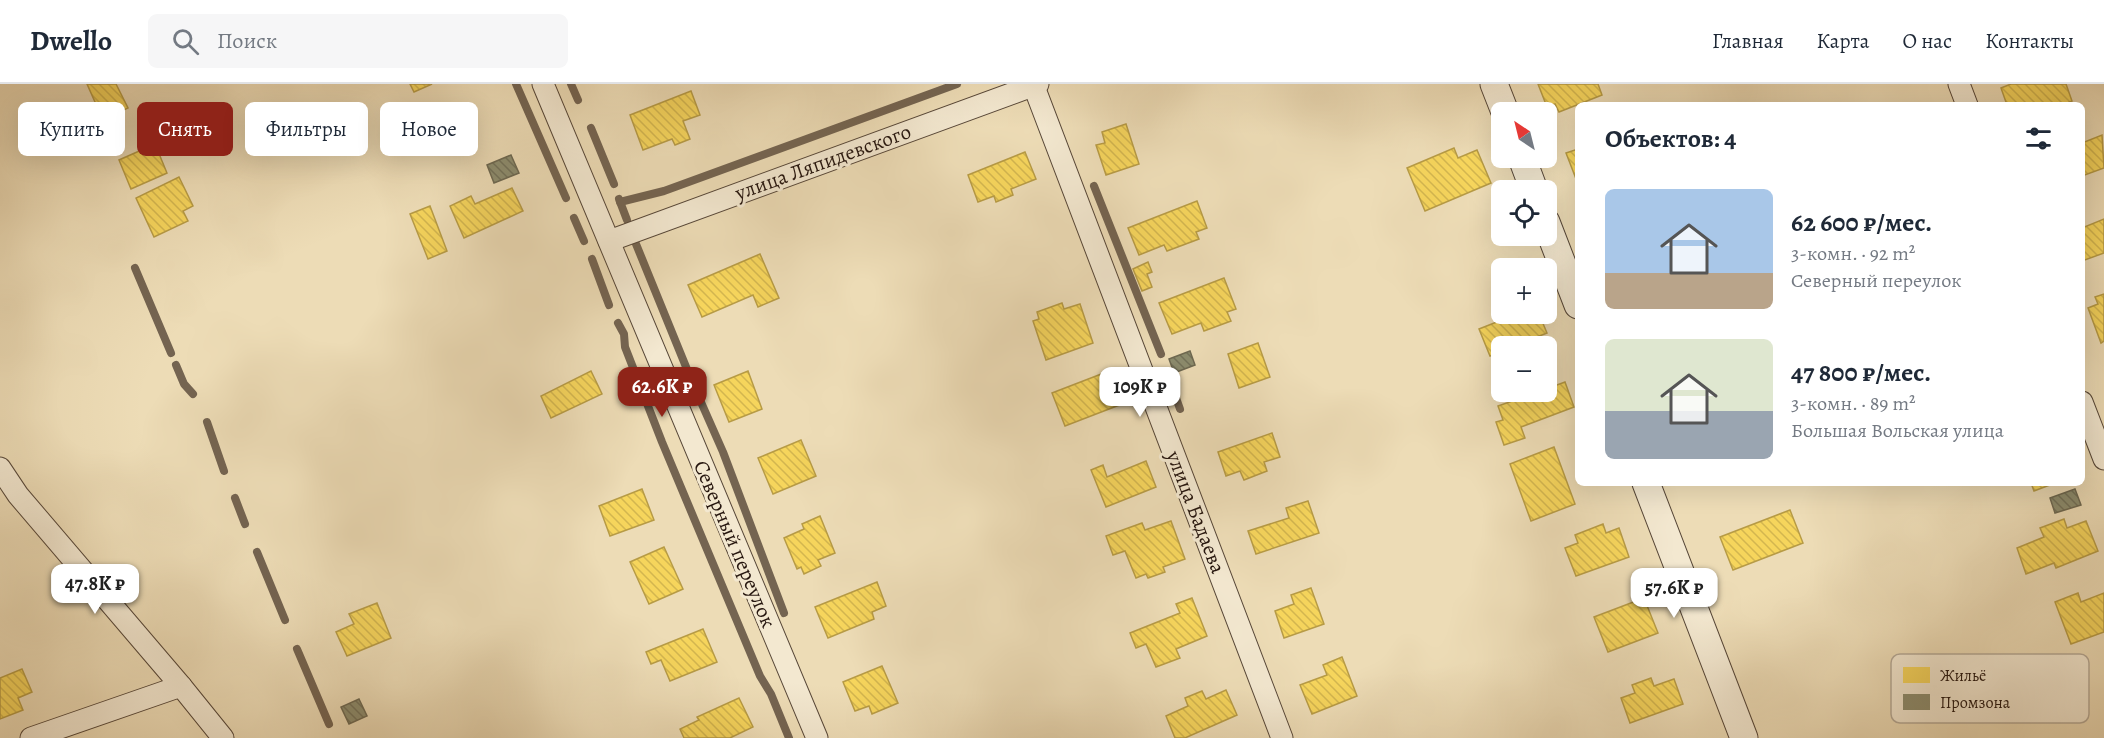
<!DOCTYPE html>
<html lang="ru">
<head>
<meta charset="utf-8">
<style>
	body { margin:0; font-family:Alegreya,serif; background:#f6f6f7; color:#1f2937; height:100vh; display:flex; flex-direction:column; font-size:22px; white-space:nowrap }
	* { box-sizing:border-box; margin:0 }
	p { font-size:20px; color:#747a83 }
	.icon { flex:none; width:33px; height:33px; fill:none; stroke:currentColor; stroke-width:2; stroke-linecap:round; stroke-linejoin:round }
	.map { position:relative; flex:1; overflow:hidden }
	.side { position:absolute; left:1575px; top:18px; width:510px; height:384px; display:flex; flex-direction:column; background:#fff; border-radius:9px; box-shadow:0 6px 24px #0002 }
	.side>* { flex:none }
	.top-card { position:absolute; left:18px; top:18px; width:570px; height:54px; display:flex; gap:12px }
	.needle { width:39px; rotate:325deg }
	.controls { position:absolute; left:1491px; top:18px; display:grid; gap:12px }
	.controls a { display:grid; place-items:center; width:66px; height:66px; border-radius:9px; background:#fff; box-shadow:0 6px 24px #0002; font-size:30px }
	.price { position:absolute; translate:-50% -51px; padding:0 14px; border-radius:12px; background:#fff; color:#222; font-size:20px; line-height:39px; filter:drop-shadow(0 2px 3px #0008) }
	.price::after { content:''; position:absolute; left:50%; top:36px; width:18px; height:14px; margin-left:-9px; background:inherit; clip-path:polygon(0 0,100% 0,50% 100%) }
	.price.selected { background:#8f2418; color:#fff }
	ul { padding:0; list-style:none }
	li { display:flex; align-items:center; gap:18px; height:150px; padding:0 30px }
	li span { display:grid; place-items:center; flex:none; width:168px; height:120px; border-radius:9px; color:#555 }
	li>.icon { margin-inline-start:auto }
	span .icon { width:72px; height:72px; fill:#fffc; stroke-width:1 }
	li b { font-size:26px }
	h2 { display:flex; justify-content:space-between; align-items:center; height:72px; padding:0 30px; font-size:26px }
	.pill { padding:0 21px; border-radius:9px; background:#fff; box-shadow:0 6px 24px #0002; font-size:21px; line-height:54px }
	.pill.selected { background:#8f2418; color:#fff }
	header { display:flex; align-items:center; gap:36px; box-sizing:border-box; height:84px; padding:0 30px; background:#fff; border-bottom:2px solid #e0e1e3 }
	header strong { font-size:28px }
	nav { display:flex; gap:33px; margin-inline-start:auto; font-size:21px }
	.search { width:420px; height:54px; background:#f6f6f7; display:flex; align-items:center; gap:15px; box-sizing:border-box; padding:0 21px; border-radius:9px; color:#747a83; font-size:22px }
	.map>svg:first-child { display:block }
	.homes { fill:url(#homes-back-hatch); stroke:#b79b45; stroke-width:1.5 }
	.industry { fill:url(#industry-back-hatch); stroke:#6d6851; stroke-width:1.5 }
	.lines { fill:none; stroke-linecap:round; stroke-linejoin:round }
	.stream { stroke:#746451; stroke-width:8 }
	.minor-casing { stroke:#574738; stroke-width:23 }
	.tertiary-casing { stroke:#574738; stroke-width:29 }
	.minor { stroke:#f3e8d0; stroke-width:21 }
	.tertiary { stroke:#f3e8d0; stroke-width:27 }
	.labels { text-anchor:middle; stroke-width:6; stroke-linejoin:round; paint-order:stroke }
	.street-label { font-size:21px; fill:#25150e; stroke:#f3e8d0 }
	.key { fill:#f3e8d0; stroke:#b5a996; stroke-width:1.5 }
	.key-label { font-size:16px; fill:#25150e }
</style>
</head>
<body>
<header>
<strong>Dwello</strong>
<div class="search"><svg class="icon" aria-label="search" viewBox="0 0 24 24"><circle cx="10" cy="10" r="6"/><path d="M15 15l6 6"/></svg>Поиск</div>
<nav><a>Главная</a><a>Карта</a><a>О нас</a><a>Контакты</a></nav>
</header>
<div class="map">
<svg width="2104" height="654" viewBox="0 0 2104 654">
	<defs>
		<pattern id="homes-back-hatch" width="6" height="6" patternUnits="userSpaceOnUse" patternTransform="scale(1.5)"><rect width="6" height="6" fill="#f6d55c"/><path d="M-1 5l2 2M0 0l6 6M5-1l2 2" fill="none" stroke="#d3b64f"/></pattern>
		<pattern id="industry-back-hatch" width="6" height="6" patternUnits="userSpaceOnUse" patternTransform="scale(1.5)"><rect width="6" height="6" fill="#8c8c6e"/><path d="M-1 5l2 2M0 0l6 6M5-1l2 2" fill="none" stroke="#727159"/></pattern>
	</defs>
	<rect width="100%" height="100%" fill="#eddcb6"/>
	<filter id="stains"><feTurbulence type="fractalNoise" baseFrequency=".00333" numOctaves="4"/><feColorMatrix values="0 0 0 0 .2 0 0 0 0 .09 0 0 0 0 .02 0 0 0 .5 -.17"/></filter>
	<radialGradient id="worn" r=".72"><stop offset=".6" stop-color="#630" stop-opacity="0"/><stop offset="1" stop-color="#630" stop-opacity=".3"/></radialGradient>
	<!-- homes -->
	<g class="homes">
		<path d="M87,0h29l12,24 -25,12z"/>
		<path d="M410,0h22l-18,8z"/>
		<path d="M1538,0h60l4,11 -43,17 -4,-8 -8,3z"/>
		<path d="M2011,0h55l6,17 -9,4h-56l-6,-17z"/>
		<path d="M691,7l9,24 -17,6 7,18 -15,6 -3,-6 -29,11 -13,-35z"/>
		<path d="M1126,40l13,40 -33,11 -10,-30 9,-2 -3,-11z"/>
		<path d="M2102,51l2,33 -22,8v-33z"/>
		<path d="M155,60l12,29 -36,16 -12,-29z"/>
		<path d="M1454,64l4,10 19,-8 14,33 -66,28 -18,-43z"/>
		<path d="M1578,65v35l-12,-31z"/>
		<path d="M1025,68l11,27 -25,10 2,6 -17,7 -2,-6 -16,6 -10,-27z"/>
		<path d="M179,93l14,29 -10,5 5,10 -34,16 -18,-39z"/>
		<path d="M512,104l11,23 -59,27 -14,-32 21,-10 4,8z"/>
		<path d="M1197,117l10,27 -11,4 3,7 -32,12 -3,-6 -25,10 -11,-27z"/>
		<path d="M430,122l17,45 -19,8 -18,-45z"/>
		<path d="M2104,135v34l-22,8v-33z"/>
		<path d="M760,170l19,44 -21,9 -5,-12 -51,22 -14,-32z"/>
		<path d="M1148,178l4,10 -5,2 5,13 -10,4 -9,-22z"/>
		<path d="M1224,194l12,31 -9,3 4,9 -27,10 -3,-8 -29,11 -13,-31z"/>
		<path d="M2104,210v47l-3,2 -13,-35 10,-4 -3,-7z"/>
		<path d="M1062,219l2,6 16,-5 13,39 -47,17 -13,-39 6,-2 -2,-7z"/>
		<path d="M1517,230h22l8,19 -33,13h-12v6l-12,4 -11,-27z"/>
		<path d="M1258,259l12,34 -31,11 -11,-34z"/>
		<path d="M591,287l11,23 -51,24 -10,-22z"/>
		<path d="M748,287l14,38 -33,13 -15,-37z"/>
		<path d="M1109,287l13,33 -57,22 -13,-33z"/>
		<path d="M1565,298l9,25 -53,20 4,11 -21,7 -8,-23 7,-2 -5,-14 40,-14h8v-3z"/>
		<path d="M1272,349l8,24 -16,5 3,9 -23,9 -4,-9 -14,5 -8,-24z"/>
		<path d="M801,356l15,36 -43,18 -15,-36z"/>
		<path d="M1554,363l21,57 -44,17 -21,-57z"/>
		<path d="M1146,377l10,26 -50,20 -15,-37 12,-5 4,12z"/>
		<path d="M2031,399h24l-21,8z"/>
		<path d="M642,405l12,31 -44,16 -11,-30z"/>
		<path d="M1308,417l11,32 -63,21 -8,-23 41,-13 -3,-10z"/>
		<path d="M1790,426l13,33 -70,27 -13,-33z"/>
		<path d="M820,432l15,37 -17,7 3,6 -17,8 -3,-7 -4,2 -13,-31 20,-9 -2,-5z"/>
		<path d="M2064,435l3,9 19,-7 12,30 -42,17 -2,-5 -28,11 -9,-26 27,-11 -4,-9z"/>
		<path d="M1171,437l14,38 -22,8 2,5 -17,6 -2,-4 -10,4 -11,-27 -12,4 -7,-19 36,-13 3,7z"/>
		<path d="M1603,440l3,9 13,-5 10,29 -53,19 -11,-28 13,-5 -3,-8z"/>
		<path d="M664,463l19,42 -34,15 -19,-42z"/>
		<path d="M877,498l9,24 -14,6 2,7 -46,19 -13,-31z"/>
		<path d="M1311,504l13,36 -40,14 -9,-27 19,-7 -3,-9z"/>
		<path d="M2078,509l3,9 23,-9v39l-33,12 -16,-42z"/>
		<path d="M1192,514l15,38 -31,13 4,9 -24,9 -10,-23 -10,4 -6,-15 50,-20 -4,-9z"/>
		<path d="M1644,514l14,35 -50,19 -14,-35z"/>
		<path d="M377,519l14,35 -44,18 -11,-24 18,-8 -5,-10z"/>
		<path d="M703,545l14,33 -47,19 -9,-21 -10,4 -5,-12z"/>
		<path d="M1342,573l15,39 -45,18 -12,-29 27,-10 -4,-10z"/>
		<path d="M882,582l16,37 -26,11 -3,-8 -14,5 -12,-29z"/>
		<path d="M22,585l10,23 -14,6 5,12 -23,9v-41z"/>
		<path d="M1651,594l3,8 20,-7 9,25 -53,19 -9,-25 14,-5 -3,-8z"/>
		<path d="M1226,606l11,25 -52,23h-10l-9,-22 22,-10 -3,-8 17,-7 4,8z"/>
		<path d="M739,614l14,29 -23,11h-46l-4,-9 19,-9 -2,-3z"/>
	</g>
	<!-- industry -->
	<g class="industry">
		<path d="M511,71l8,18 -25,10 -7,-18z"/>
		<path d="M1502,190v25l-9,-22z"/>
		<path d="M1190,267l5,14 -21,8 -5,-14z"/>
		<path d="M2075,405l6,16 -26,8 -5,-15z"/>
		<path d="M359,615l8,17 -18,8 -8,-17z"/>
	</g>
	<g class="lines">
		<!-- stream -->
		<g class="stream">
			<path d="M516,0l50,114"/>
			<path d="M571,0l7,16"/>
			<path d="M591,44l23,56"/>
			<path d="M1094,102l67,168"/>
			<path d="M619,115l8,21"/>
			<path d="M620,118l44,-11 293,-107"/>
			<path d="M574,134l10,23"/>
			<path d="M636,160l57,140 30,68 61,161"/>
			<path d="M592,175l17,46"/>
			<path d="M135,184l36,85"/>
			<path d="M618,239l6,11 1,13 37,95 98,234 11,18 18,44"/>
			<path d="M176,281l8,19 9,10"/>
			<path d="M1167,289l13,36"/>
			<path d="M207,338l17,49"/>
			<path d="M235,414l10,26"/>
			<path d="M257,468l28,68"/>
			<path d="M297,565l32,75"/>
		</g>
		<!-- minor casing -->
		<g class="minor-casing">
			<g id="minor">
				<path d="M543,0l274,654"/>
				<path d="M1033,0l249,654"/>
				<path d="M1959,0l8,21"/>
				<path d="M609,157l429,-157"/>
				<path d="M2082,318l22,57"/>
				<path d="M0,384l18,27 163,191 42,52"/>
				<path d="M31,654l150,-52"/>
			</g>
		</g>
		<!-- tertiary casing -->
		<g class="tertiary-casing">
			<g id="tertiary">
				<path d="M1494,0l11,28"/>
				<path d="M1522,74l12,32"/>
				<path d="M1546,138l32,83"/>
				<path d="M1646,399l98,255"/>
			</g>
		</g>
		<!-- minor -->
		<use href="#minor" class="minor"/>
		<!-- tertiary -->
		<use href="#tertiary" class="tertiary"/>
	</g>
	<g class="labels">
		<!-- street labels -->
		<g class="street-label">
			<text transform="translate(823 78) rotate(-20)" y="7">улица Ляпидевского</text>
			<text transform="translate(1196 428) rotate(69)" y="7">улица Бадаева</text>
			<text transform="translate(735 460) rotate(67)" y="7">Северный переулок</text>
		</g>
	</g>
	<!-- legend -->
	<rect x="1891" y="570" width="198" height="69" rx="9" class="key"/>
	<rect x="1903" y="583" width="27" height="16" fill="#f6d55c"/>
	<rect x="1903" y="610" width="27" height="16" fill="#8c8c6e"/>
	<g class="key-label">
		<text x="1940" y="597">Жильё</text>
		<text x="1940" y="624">Промзона</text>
	</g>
	<rect width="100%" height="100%" filter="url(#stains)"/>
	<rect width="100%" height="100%" fill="url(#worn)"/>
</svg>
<div class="controls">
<a><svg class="needle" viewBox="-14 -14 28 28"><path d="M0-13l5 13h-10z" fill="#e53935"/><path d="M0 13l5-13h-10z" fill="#747a83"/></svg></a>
<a><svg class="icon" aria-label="locate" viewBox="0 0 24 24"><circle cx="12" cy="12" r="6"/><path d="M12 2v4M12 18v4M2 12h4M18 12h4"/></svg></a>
<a>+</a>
<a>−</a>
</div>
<b class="price selected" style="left:662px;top:334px">62.6K ₽</b>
<b class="price" style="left:1140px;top:334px">109K ₽</b>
<b class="price" style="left:95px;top:531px">47.8K ₽</b>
<b class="price" style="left:1674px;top:535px">57.6K ₽</b>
<div class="top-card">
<a class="pill">Купить</a>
<a class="pill selected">Снять</a>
<a class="pill">Фильтры</a>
<a class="pill">Новое</a>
</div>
<section class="side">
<h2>Объектов: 4<svg class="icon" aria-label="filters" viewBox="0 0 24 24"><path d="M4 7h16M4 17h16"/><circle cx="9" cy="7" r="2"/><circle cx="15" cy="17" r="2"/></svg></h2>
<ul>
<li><span style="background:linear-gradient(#a9c7e8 70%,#b9a48a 0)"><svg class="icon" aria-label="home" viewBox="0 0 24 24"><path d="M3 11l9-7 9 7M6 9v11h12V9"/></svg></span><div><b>62 600 ₽/мес.</b><p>3-комн. · 92 m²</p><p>Северный переулок</p></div></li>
<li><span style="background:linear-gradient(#dfe7d0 60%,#9aa5b1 0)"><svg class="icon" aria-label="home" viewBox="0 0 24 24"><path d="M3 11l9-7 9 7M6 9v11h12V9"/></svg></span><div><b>47 800 ₽/мес.</b><p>3-комн. · 89 m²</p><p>Большая Вольская улица</p></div></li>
</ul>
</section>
</div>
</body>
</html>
